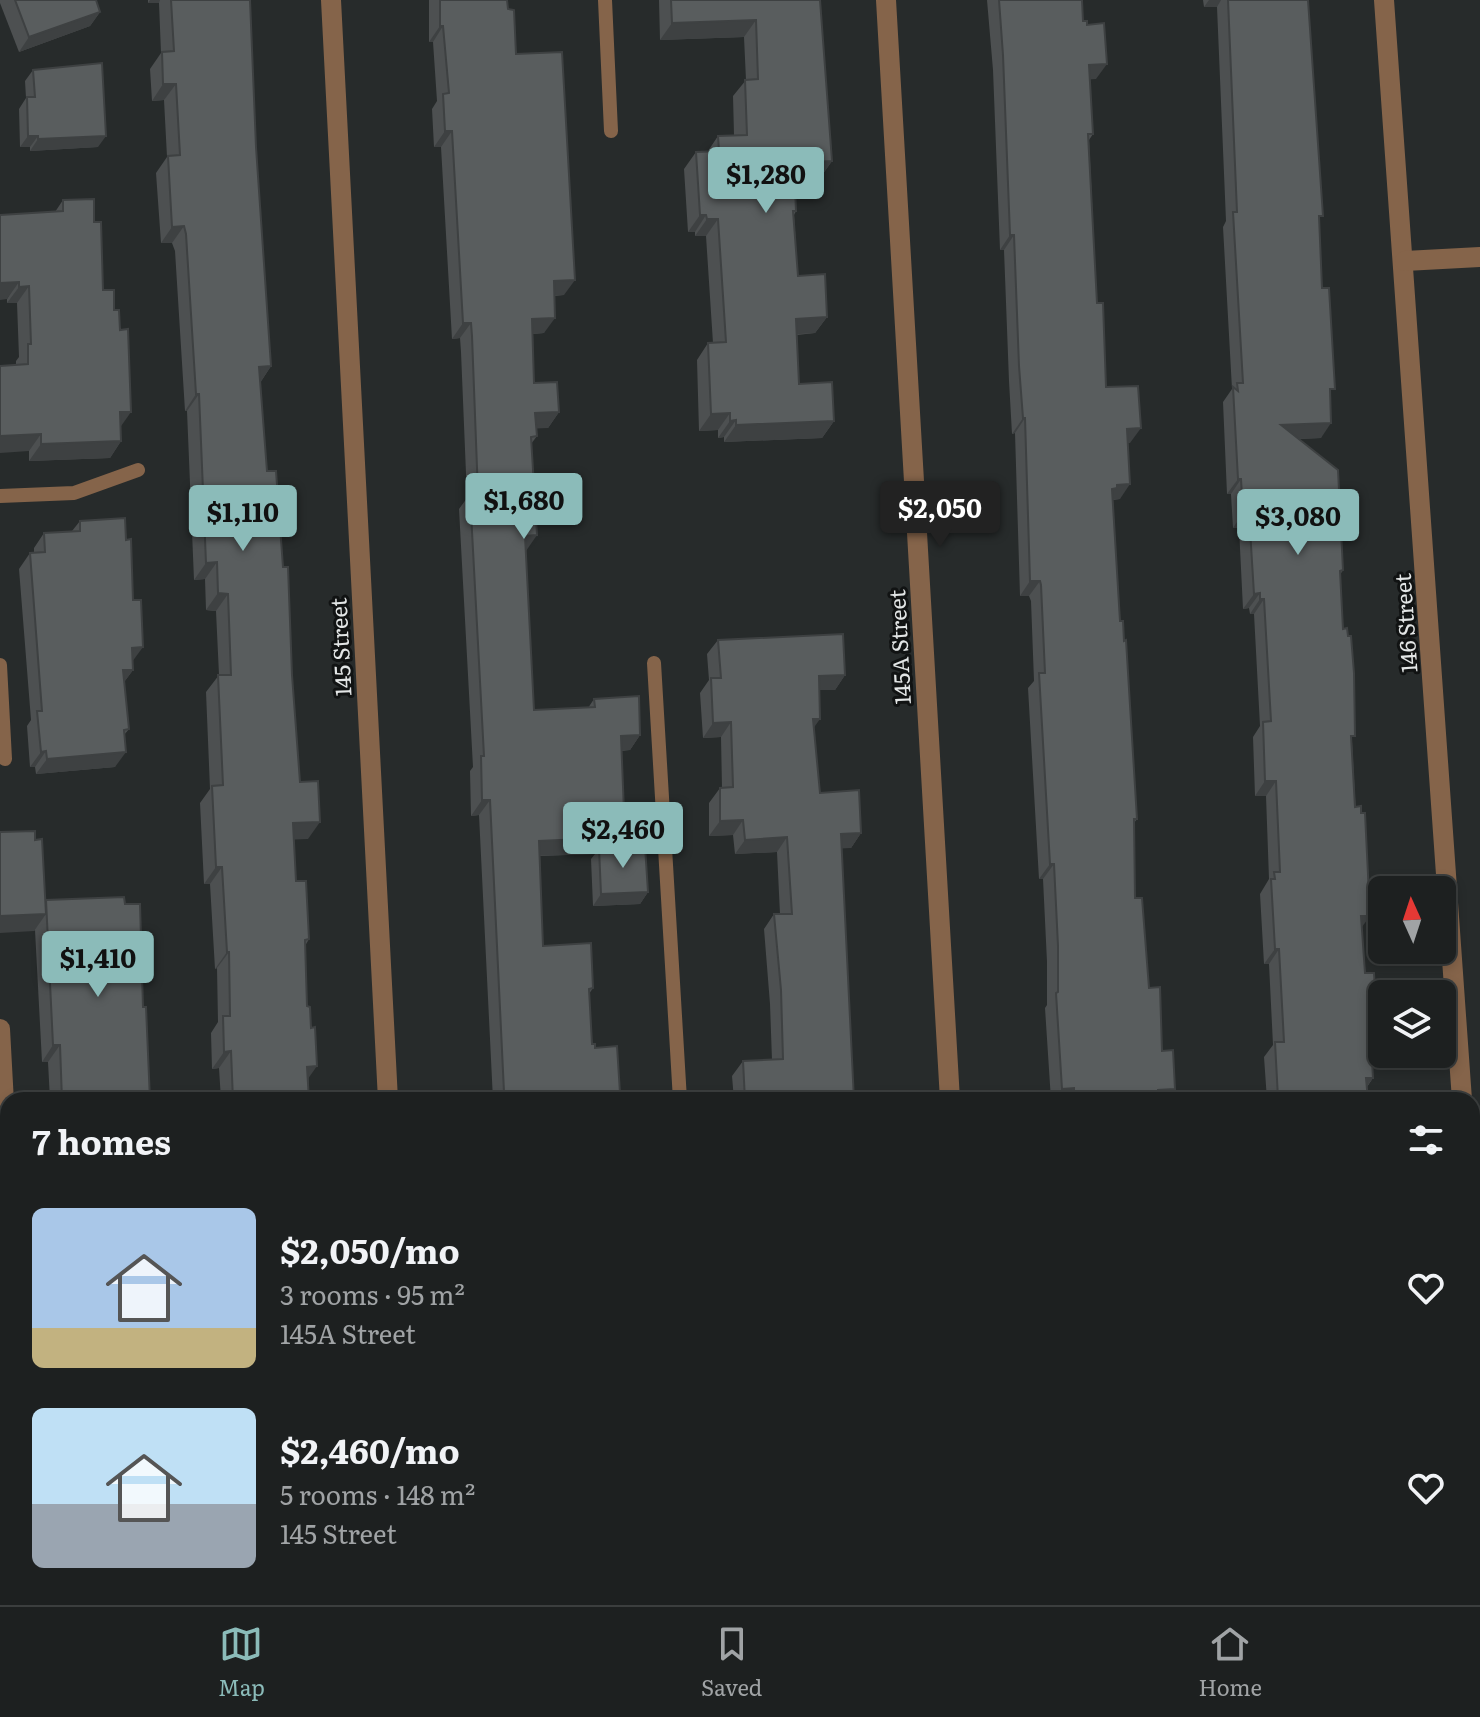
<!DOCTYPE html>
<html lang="en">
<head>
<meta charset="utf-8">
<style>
	body { margin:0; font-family:Literata,serif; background:#2a2d2d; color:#f1f3f6; height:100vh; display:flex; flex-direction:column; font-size:30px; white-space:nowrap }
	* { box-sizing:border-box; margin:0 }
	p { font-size:26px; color:#a0a3a5 }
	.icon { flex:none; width:44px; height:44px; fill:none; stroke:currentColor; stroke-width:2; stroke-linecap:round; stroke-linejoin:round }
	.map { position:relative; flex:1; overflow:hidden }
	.panel { position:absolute; left:0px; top:1092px; width:1480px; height:514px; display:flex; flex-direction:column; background:#1d2020; border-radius:24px 24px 0 0; box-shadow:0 4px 12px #0003,0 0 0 2px #3b3e3e }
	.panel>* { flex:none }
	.needle { width:52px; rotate:357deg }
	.controls { position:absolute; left:1368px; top:876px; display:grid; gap:16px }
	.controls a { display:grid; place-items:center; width:88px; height:88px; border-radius:12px; background:#1d2020; box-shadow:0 4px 12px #0003,0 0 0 2px #3b3e3e; font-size:40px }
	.price { position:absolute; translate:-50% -68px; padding:0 18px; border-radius:8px; background:#8bbbb9; color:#111; font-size:26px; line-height:52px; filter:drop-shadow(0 2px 4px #0008) }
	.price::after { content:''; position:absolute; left:50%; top:48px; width:24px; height:18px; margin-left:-12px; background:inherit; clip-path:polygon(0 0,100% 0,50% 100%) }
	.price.current { background:#222; color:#fff }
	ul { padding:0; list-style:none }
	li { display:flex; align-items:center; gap:24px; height:200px; padding:0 32px }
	li span { display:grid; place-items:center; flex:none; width:224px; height:160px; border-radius:12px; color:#555 }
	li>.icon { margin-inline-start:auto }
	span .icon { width:96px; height:96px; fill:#fffc; stroke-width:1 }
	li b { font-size:34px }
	h2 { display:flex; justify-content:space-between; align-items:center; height:96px; padding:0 32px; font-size:34px }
	.tabs { display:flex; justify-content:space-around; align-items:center; height:112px; border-top:2px solid #3b3e3e; background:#1d2020; font-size:22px; color:#a0a3a5 }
	.tabs a { display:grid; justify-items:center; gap:4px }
	.tabs .current { color:#8bbbb9 }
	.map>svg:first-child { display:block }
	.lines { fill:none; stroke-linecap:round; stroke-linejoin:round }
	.path { stroke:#787c7c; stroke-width:5; stroke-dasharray:8 4; stroke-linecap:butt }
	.lane { stroke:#85644a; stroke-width:14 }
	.street { stroke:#85644a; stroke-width:20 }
	.wall { fill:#4d5051 }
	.shaded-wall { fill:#3e4142 }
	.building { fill:#595d5e; stroke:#3e4142; stroke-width:2 }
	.labels { text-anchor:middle; stroke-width:6; stroke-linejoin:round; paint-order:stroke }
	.street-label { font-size:22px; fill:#e3e6e6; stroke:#111313 }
</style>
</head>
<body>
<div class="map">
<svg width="1480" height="1605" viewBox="0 0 1480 1605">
	<rect width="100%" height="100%" fill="#272b2b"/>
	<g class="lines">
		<!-- path -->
		<path class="path" d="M971,1598v7"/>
		<!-- lane -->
		<g class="lane">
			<path d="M605,0l6,131"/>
			<path d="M0,496l74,-3 64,-23"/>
			<path d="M654,663l26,437"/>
			<path d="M0,665l5,94"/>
		</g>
		<!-- street -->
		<g class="street">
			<path d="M331,0l57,1100"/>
			<path d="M886,0l64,1100"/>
			<path d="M1384,0l78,1100"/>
			<path d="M1405,261l75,-4"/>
			<path d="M0,1029l5,92 -5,16"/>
			<path d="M1472,1182h8"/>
			<path d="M1472,1239l8,114"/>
		</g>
	</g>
	<!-- wall -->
	<g class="wall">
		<path d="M0,0h96l4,12 -10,14 -71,26 -19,-49z"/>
		<path d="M148,0h102l6,147 15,219 -11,17 7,88 25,204 8,107 8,57h-14l2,42 13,58 -4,7 4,154h-88l-2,-32 -7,1 -1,-36 7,-11 -1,-54 -2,1 -5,-85h-6l-4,-81 10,-14 -4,-97 13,-17 -3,-64 -10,-1 -1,-31 -11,1 -7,-169h-2l-10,-160 -3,-8h-11l-5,-70 11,-16 -3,-57 -12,1 -2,-32 11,-16 -2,-50h-11z"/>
		<path d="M429,0h78l1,9 56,286 -10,1 -10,37 -11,1 1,49 25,29 -11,16h-12l1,8 -6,8 -5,107 8,159 54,-2 6,-9 46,36 -10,15 -9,1 4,86 -7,10 30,45 -8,12 -47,2 -2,-47 4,-5 -55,2 3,90 50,42 -4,6 3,50 3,4 25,45 -5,7h-122l-14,-285 -8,1 -1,-45 3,-4 -14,-258 8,-11 -6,-146 -1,-14 -8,1 -11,-192h-7l-2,-38 5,-8 -4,-59h-4z"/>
		<path d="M659,0h161l12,161 -12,17 -25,1 1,32 -2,4 4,61 29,41 -12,16 -18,2 2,49 35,37 -12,17 -98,4v-5l-6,1v-8l-19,1 -2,-71 11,-17h5l-7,-107h-11v-4h-7l-4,-63 12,-17 12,-1 10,-15 16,-1 -1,-39 13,-16 -2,-43 -84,3z"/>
		<path d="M987,0h95l1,21 13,58h-6l3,55 -4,6 8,163 9,84 24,56h-2l-8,56 -7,1 7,121 17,198 -3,4 1,75 14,90 13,63 13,38 -8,11h-116l-6,-92 2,-3v-43l-4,-83h-4l-11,-191 6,-7 -3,-80 -2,-5h-9l-5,-163 -3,1 -3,-53 -5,-131h-4l-7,-180z"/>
		<path d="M1203,0h105l14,288 8,107 -9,43 -22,1 44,131 -3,5 3,54 9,112 10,186 11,151 -6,9 1,13h-101l-3,-43 9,-12 -4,-81h-5l-4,-70 9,-15 -3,-83h-11l-2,-59 7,-11 -6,-112h-4l-1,-6 -6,1 -4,-81h-6l-2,-34h-4l-4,-92 9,-13 -9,-162 3,-6 -9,-214h-13z"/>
		<path d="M33,70l65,77 -68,4v-4h-10l-1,-38 7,-11 -1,-17z"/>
		<path d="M63,200l31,22 27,204v15l-11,17 -81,3v-10l-13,-86v-4l3,-4 -2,-54h-10v-4l48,-87z"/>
		<path d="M80,521l53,141v8l-9,12 5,47 -5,6 -9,32 -79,7 -1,-7h-5l-3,-41 4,-6 -12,-151 11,-16h4v-5l10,-15 28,-2z"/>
		<path d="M718,640l127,35 -10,15h-16l-5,38 6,65 41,40 -10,15h-10l13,252h-120l-2,-24 11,-15 29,-1 -2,-56 -6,-75 10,-15h6l-3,-62 -42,2 -2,-19 -24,1v-33l11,-15h2l-1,-51 -18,1 -3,-45 9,-13 -2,-26z"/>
		<path d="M35,840l11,61 79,3 18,103 7,93h-100l-2,-38h-6l-7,-132 -1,1z"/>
		<path d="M880,1598h81l1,7h-81z"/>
		<path d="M1012,1598h183l-5,7h-177z"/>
		<path d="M1319,1598h95l1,7h-99l3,-1z"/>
	</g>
	<!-- shaded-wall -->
	<g class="shaded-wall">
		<path d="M150,0h10l-1,3h-11z"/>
		<path d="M1209,0h12l-4,7h-13z"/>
		<path d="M100,12l-10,14 -71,26 10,-15z"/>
		<path d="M756,20l-12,17 -84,3 12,-17z"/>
		<path d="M440,26h3l-10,16h-4z"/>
		<path d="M1107,64l-11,15 -17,1 10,-15z"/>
		<path d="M163,84h13l-12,16 -12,1z"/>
		<path d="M445,131h7l-11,16h-7z"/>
		<path d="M28,136h10l-8,11h-10z"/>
		<path d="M106,136l-8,11 -68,4 8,-12z"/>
		<path d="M832,161l-12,17 -38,2 12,-17z"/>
		<path d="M700,215h6l-11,17h-7z"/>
		<path d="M707,219h11l-12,17h-11z"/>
		<path d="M184,226l-12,17h-11l11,-16z"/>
		<path d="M1010,235h4l-10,15h-4z"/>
		<path d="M575,280l-11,15 -21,1 11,-15z"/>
		<path d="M19,282l-12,17 -7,1v-17z"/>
		<path d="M29,286l-12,17h-10l12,-16z"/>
		<path d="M827,317l-12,16 -31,2 12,-16z"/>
		<path d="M555,318l-11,15 -23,2 11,-16z"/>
		<path d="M463,323h8l-11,15 -8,1z"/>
		<path d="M271,366l-11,17 -1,-16z"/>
		<path d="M196,394h3l-12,17h-2z"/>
		<path d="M120,412h11l-12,17z"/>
		<path d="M559,412l-11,16 -24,1 11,-16z"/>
		<path d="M730,413l-12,17 -19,1 12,-17z"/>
		<path d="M1023,418h2l-10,15 -3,1z"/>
		<path d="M736,420l-12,17 -6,1 12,-17z"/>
		<path d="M834,421l-12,17 -98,4 12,-17z"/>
		<path d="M1331,423l-10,15 -50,2 10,-15z"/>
		<path d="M1141,428l-11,15 -13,1 10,-15z"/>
		<path d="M41,434l-12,17 -29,2v-17z"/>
		<path d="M121,441l-11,17 -81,3 12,-17z"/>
		<path d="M1238,479h3l-10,15h-4z"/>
		<path d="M1130,484l-10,15 -11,1 3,-11 5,-4z"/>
		<path d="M1243,513h6l-10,15h-6z"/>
		<path d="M537,535l-11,16 -1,-15z"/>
		<path d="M217,562l-12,17 -11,1 12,-17z"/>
		<path d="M1030,581h10l-11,15h-9z"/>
		<path d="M218,593l10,1 -12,17 -10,-1z"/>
		<path d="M1260,593l-11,15 -6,1 11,-15z"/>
		<path d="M1260,599h4l-10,15h-4z"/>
		<path d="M143,647l-11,15v-14z"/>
		<path d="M123,670h10l-11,15z"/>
		<path d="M845,675l-10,15h-26l10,-14z"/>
		<path d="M813,719h7l-10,14z"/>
		<path d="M731,722l-10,15 -18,1 10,-15z"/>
		<path d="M640,735l-10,15 -20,1 11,-15z"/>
		<path d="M46,751l-11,16h-5l11,-15z"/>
		<path d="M126,752l-11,15 -79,7 11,-15z"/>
		<path d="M1265,781h11l-10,15h-11z"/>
		<path d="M482,800h8l-11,15 -8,1z"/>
		<path d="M743,820l-10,15 -24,1 11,-15z"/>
		<path d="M320,822l-12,17 -27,1 12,-17z"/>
		<path d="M861,833l-10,15 -21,1 11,-15z"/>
		<path d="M625,837l-11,16 -15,-5 -4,6 -67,2 11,-15z"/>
		<path d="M787,837l-10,15 -42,2 10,-14z"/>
		<path d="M1050,864h4l-11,15h-4z"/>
		<path d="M216,867h6l-12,17h-6z"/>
		<path d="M648,892l-8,12 -47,2 8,-12z"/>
		<path d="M46,914l-12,17 -34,2v-17z"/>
		<path d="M1361,916h9l-11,15z"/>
		<path d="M1275,949h4l-10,15h-5z"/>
		<path d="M227,952h2l-12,16 -2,1z"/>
		<path d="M1377,1025l-11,15 4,-14z"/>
		<path d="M53,1045h7l-12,17h-6z"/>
		<path d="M231,1051l-12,17 -7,1 12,-17z"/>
		<path d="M317,1066l-12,17 2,-16z"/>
		<path d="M1366,1078h7l-11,15z"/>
		<path d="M1074,1088l-9,12h-11l8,-11z"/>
		<path d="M1175,1089l-8,11h-16l7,-10z"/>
		<path d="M513,1091l-6,9h-9l6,-8z"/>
		<path d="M620,1093l-5,7h-20l5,-6z"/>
		<path d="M1313,1096l-3,4h-33l1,-2z"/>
		<path d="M8,1275v14l-3,4 -5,1v-16z"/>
		<path d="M6,1464h2v16l-8,1v-11z"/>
		<path d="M1182,1598h13l-5,7h-46l1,-2z"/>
		<path d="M1144,1600l-3,5h-40z"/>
	</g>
	<!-- building -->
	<g class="building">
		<path d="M15,0h81l4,12 -71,25z"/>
		<path d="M171,0h79l6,147 15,219 -12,1 8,104h9l7,96h5l4,108 8,107 18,-1 2,41 -27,1 3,58h10l3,58 -4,1 2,66 3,1 1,21 4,-1 2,39 -10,1 2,33h-76l-2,-49 -7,1 -1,-36h7l-1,-64h-2l-5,-85h-6l-4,-81 11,-1 -5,-110h13l-3,-81 -10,-1 -1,-31 -11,1 -7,-169h-3l-10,-160 -2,-8 -12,1 -4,-71 12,-1 -4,-71h-13l-1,-32 12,-1z"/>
		<path d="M440,0h67l1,9 6,1 2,44 46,-2 13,228 -21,1 1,37 -23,1 2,64 23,-1 2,30 -24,1 2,23 -6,1 6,98 -12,1 9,174 61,-3 -1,-8 45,-3 1,39 -19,1 4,101 -86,4 4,105 48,-3 2,45 -4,1 3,55h3v4l22,-2 3,47 -20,1v6h-86l-1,-9 -9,1 -14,-292h-8l-1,-44h3l-14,-262h8l-6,-158 -1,-13h-8l-11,-192h-7l-2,-37 6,-1 -6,-67h-3z"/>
		<path d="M671,0h149l12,161 -38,2 2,48h-3l5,65 27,-2 2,43 -31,2 3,65 33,-2 2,39 -98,4v-5l-6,1v-8l-19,1 -3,-71 18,-1 -8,-123h-11l-1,-4h-6l-4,-63 23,-1 -1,-15 29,-1 -2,-55 13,-1 -2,-59 -84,3z"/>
		<path d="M999,0h83l1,21h4v4l17,-2 3,41 -18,1 4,69h-5l9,169h6l3,84 32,-1 3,42 -14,1 3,55 -13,1v3l-5,1 8,132h3l1,20 2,-1 11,179h-3l1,79h7l7,90 11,-1 2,64 11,-1 2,39 -17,1v10h-84v-12l-12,1 -6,-96 2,-1v-46l-4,-82h-4l-11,-191h6l-4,-88 -1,-4h-10l-5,-163h-2l-4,-52 -5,-131h-4l-7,-180z"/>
		<path d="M1228,0h80l15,216h-4l3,72h7l6,101h-5l1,34 -50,2 57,45 5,100 -3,1 3,58 4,-1 1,8h3l3,37 1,63h-4l4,71 6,-1v7h4l5,103h-9l4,57h9l3,52 -7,1 3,52h-7l2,22h-55v-4l-35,2 -3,-56h9l-5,-93h-4l-4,-70h4l-1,-7h6l-4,-91h-11l-2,-59 8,-1 -7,-122h-4v-6l-6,1 -5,-81h-6l-2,-34h-3l-5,-92 5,4 -1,-8h6l-10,-171h4z"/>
		<path d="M102,63l4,73 -68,3v-3h-10l-1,-39h8l-2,-27z"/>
		<path d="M94,199v23h7l2,68h11v20h5l1,20 8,-1 3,83h-11l1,29 -80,3v-10l-41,2v-70l28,-2v-20h3l-2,-58 -10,1v-5l-19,1v-68l63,-4v-11z"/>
		<path d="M125,518l1,22 5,-1 2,61h8l2,47 -11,1 1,22h-10l6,59 -5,1 2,22 -79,7 -1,-8 -5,1 -4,-41h5l-12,-158 15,-1 -1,-19 36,-2v-10z"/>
		<path d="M843,634l2,41 -26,1 1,43h-7l7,74 39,-3 2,43 -20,1 13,266h-46v-2l-63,2 -2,-39 40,-2 -2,-69 -7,-76h18l-5,-77 -42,3 -2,-20 -23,1v-33l13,-1 -2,-65 -18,1 -2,-45h10l-3,-38z"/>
		<path d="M35,831v9l7,-1 4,75 -46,2v-84z"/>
		<path d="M645,846l3,46 -47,2 -2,-46z"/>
		<path d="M124,897l1,7h15l3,103h3l4,93h-88l-2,-55h-7l-7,-145z"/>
		<path d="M8,1181v96l-8,1v-96z"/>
		<path d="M0,1356h8v108h-2l-6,6v12l8,5v111h26l3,2 12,-2h498l1,7h-548z"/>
		<path d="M893,1598h68l1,7h-68z"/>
		<path d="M1026,1598h156l1,3 -38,2 -1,-3 -43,5h-74z"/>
		<path d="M1331,1598h83l1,7h-98l15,-2z"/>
	</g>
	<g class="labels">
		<!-- street labels -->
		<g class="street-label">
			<text transform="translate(1406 623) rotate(-94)" y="8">146 Street</text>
			<text transform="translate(341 647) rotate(-93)" y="8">145 Street</text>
			<text transform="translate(900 647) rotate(-93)" y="8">145A Street</text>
		</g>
	</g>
</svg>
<div class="controls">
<a><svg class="needle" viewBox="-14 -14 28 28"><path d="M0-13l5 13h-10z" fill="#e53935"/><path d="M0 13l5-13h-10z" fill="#a0a3a5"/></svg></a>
<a><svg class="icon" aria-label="layers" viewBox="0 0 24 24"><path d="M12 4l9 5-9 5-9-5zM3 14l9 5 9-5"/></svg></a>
</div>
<b class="price" style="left:766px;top:215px">$1,280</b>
<b class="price" style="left:524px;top:541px">$1,680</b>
<b class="price current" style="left:940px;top:549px">$2,050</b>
<b class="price" style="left:243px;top:553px">$1,110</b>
<b class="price" style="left:1298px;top:557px">$3,080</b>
<b class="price" style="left:623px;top:870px">$2,460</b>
<b class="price" style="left:98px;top:999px">$1,410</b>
<section class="panel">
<h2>7 homes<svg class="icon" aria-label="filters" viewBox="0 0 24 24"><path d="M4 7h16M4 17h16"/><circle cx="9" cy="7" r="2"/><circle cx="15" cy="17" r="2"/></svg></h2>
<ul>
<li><span style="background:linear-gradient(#a9c7e8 75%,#c2b280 0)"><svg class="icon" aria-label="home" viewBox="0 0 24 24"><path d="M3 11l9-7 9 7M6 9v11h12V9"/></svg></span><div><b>$2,050/mo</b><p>3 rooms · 95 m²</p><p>145A Street</p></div><svg class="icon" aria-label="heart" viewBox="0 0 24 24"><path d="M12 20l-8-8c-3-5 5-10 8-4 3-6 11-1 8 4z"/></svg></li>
<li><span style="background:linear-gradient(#bfe0f5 60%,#9aa5b1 0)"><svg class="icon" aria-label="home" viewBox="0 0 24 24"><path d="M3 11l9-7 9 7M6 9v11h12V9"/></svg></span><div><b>$2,460/mo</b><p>5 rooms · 148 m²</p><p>145 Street</p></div><svg class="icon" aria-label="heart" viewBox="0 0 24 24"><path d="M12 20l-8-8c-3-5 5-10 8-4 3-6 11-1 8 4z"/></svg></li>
</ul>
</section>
</div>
<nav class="tabs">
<a class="current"><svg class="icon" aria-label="map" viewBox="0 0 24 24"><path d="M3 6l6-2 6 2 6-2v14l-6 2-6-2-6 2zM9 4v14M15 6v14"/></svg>Map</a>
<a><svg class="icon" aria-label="saved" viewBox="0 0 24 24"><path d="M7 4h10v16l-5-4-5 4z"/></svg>Saved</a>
<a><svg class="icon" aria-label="home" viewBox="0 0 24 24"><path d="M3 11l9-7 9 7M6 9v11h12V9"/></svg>Home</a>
</nav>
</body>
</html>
